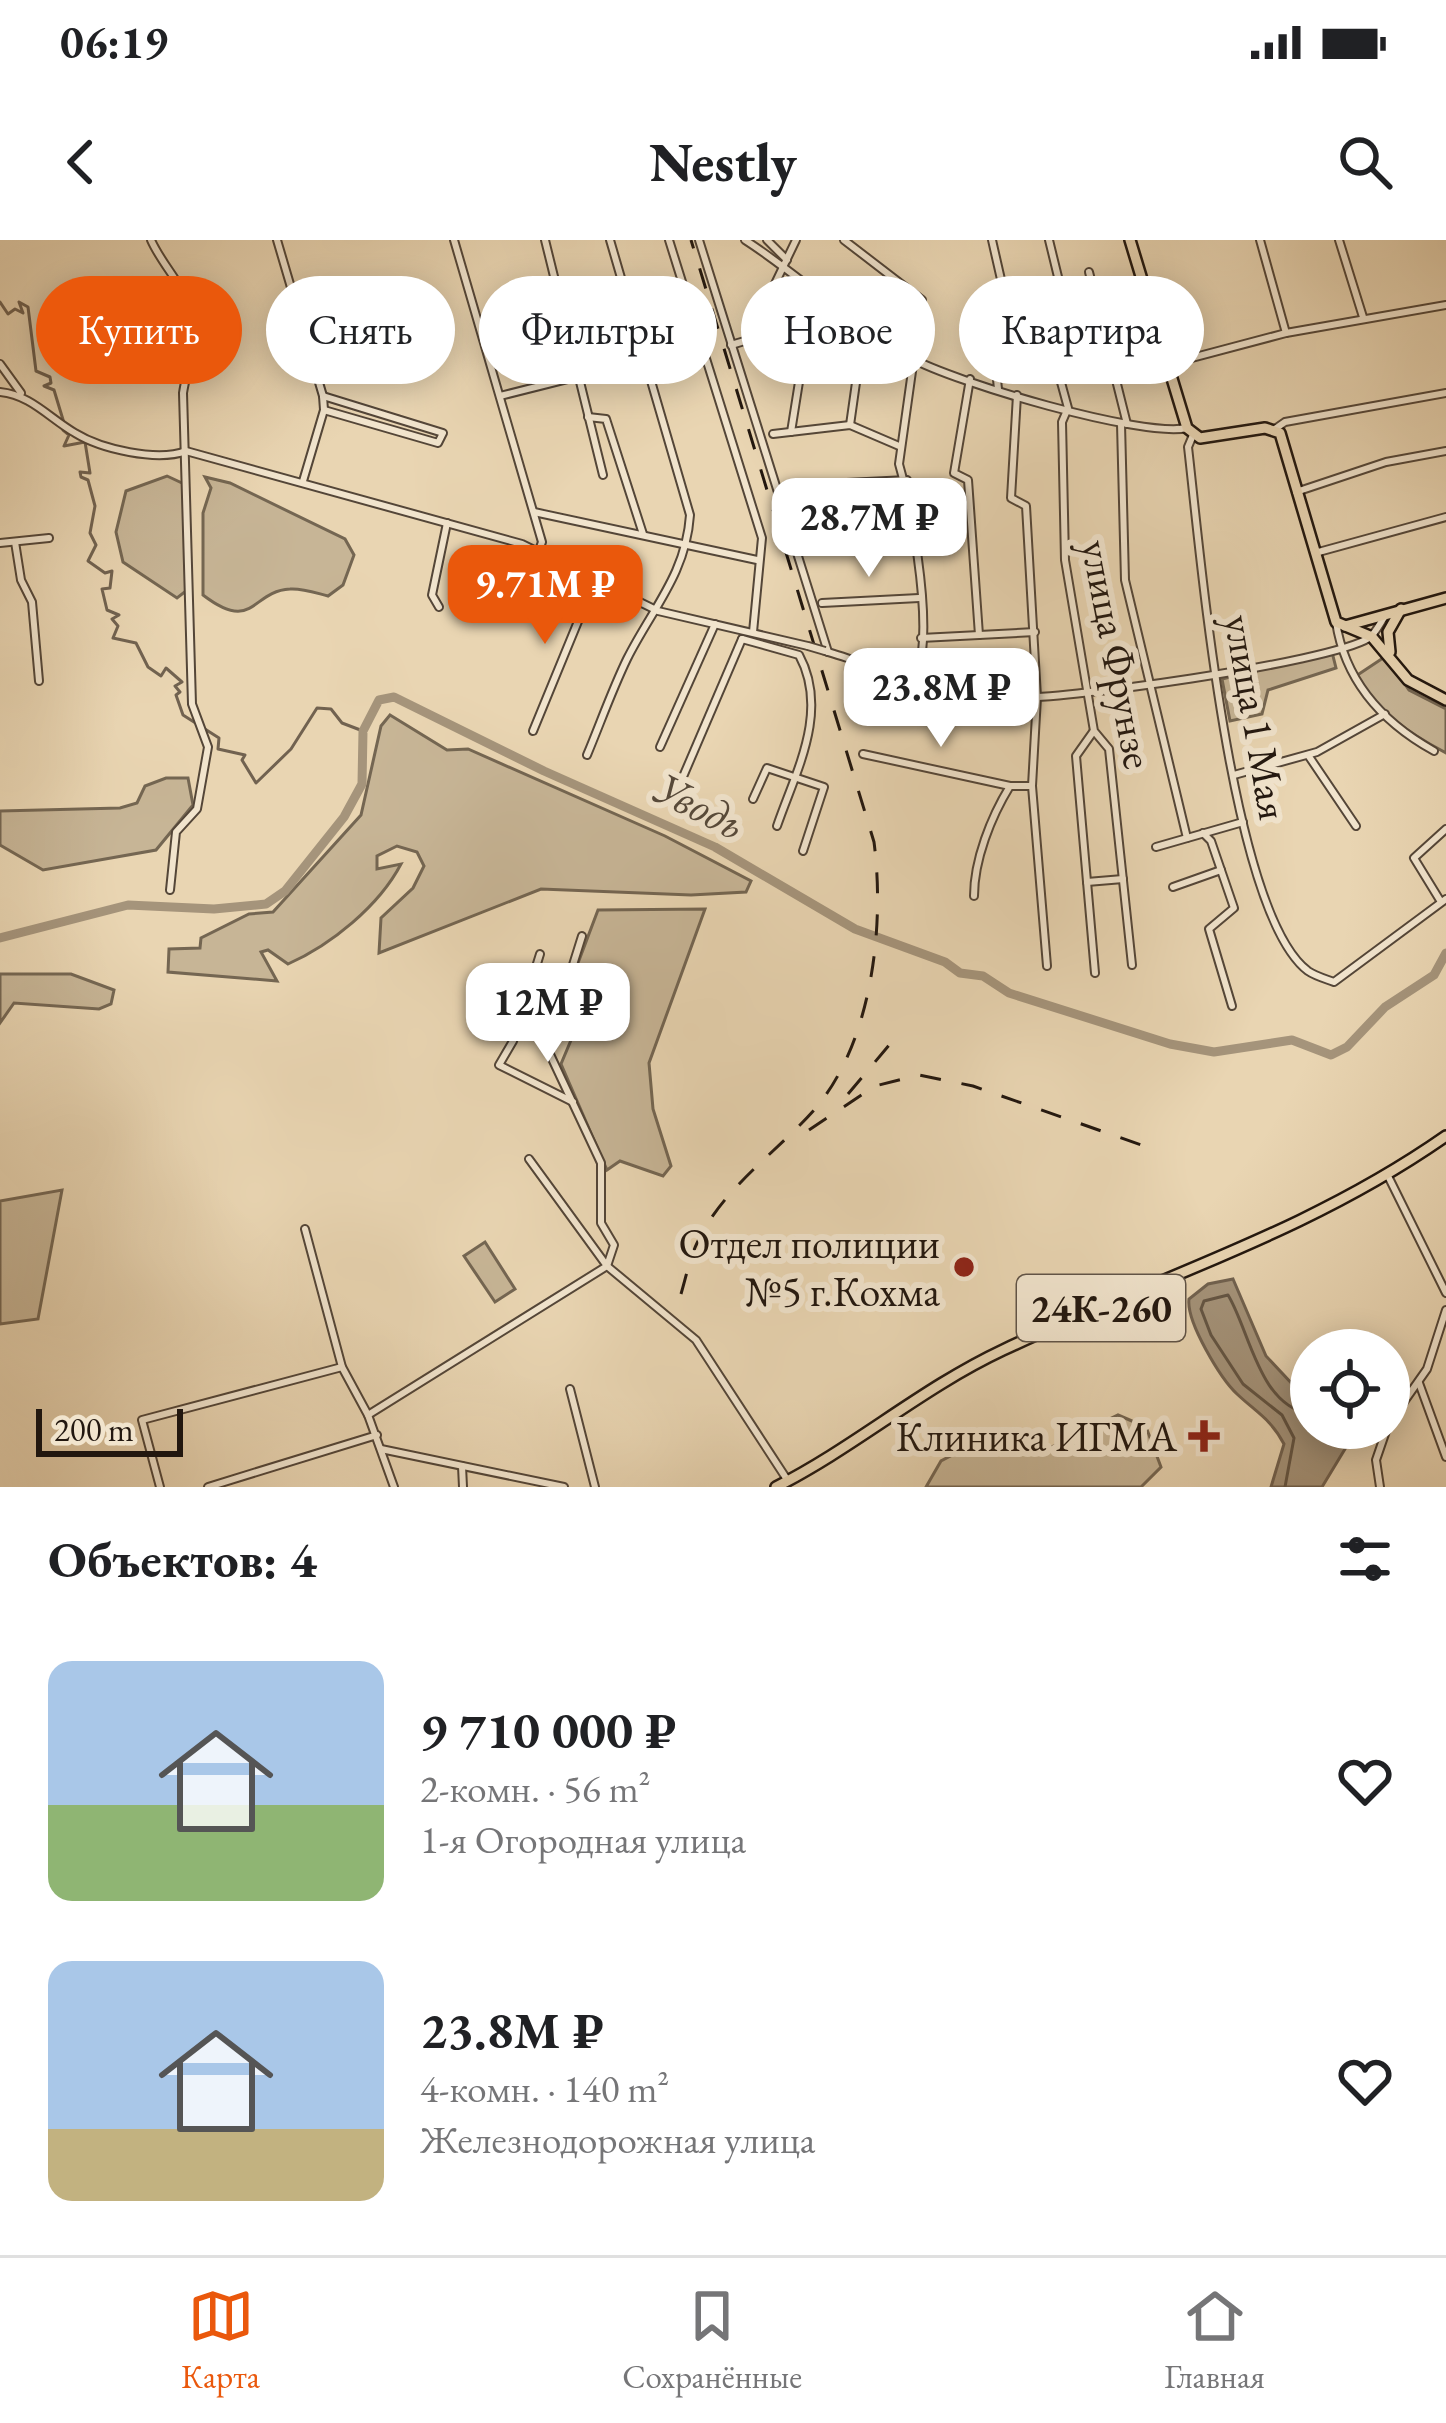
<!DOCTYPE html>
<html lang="ru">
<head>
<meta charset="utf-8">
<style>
	body { margin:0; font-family:"EB Garamond",serif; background:#f2f2f2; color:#202124; height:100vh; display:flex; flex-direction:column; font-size:45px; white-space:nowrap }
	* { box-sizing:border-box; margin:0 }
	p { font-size:39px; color:#757577 }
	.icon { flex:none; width:66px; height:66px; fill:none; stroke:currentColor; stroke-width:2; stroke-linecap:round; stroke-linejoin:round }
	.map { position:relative; height:1247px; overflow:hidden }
	.drawer { display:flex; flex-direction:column; background:#fff; flex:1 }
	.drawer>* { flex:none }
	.hud { position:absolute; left:36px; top:36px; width:1374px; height:108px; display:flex; gap:24px }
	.tools { position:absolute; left:1290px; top:1089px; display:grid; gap:24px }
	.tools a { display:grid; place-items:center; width:120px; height:120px; border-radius:50%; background:#fff; box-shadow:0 6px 30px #0003; font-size:60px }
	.scale { position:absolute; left:36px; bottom:30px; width:147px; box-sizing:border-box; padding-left:12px; border:6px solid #22170f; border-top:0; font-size:33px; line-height:42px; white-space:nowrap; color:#22170f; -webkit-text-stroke:9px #f1e4cd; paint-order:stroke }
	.price { position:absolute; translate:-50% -102px; padding:0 27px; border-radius:24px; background:#fff; color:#222; font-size:39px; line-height:78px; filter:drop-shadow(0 3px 6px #0008) }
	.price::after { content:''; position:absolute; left:50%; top:72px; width:36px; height:27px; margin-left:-18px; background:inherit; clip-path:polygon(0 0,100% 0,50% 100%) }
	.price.on { background:#ea580c; color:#fff }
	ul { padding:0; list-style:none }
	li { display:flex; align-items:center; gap:36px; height:300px; padding:0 48px }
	li span { display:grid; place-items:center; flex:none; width:336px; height:240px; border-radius:24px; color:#555 }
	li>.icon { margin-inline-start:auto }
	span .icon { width:144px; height:144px; fill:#fffc; stroke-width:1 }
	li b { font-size:51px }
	h2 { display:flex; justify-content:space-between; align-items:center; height:144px; padding:0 48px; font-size:51px }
	.chip { padding:0 42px; border-radius:54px; background:#fff; box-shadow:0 6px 30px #0003; font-size:42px; line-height:108px }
	.chip.on { background:#ea580c; color:#fff }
	.status { display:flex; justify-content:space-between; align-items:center; height:84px; padding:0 60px; background:#fff; direction:ltr }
	.status svg { height:33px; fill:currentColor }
	header { display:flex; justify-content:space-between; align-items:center; height:156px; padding:0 48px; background:#fff; font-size:54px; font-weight:800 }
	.menu { display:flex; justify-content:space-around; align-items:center; height:168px; border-top:3px solid #e0e0e0; background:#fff; font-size:33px; color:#757577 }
	.menu a { display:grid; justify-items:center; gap:6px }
	.menu .on { color:#ea580c }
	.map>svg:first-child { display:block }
	.green { fill:#c7b596; stroke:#746652; stroke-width:3 }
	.water { fill:#a5947b; stroke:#716250; stroke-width:3 }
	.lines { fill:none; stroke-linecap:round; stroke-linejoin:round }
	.shore { stroke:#645645; stroke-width:3 }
	.stream { stroke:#716250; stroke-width:3 }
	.river { stroke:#a5947b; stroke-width:9 }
	.minor-casing { stroke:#544638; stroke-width:10 }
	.major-casing { stroke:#22170f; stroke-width:14 }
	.minor { stroke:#f1e4cd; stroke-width:6 }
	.major { stroke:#e9d5b2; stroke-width:9 }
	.rail { stroke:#22170f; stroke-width:3; stroke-dasharray:21 21; stroke-linecap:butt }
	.minor-bridge-casing { stroke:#544638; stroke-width:10; stroke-linecap:butt }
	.minor-bridge { stroke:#f1e4cd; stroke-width:6 }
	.poi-dot { fill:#8f2418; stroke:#f1e4cd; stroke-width:4.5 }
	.labels { text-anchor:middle; stroke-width:12; stroke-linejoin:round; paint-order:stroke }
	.shield { fill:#f1e4cd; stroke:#605448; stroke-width:3 }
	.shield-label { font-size:39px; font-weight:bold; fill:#22170f }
	.street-label { font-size:42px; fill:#22170f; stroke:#f1e4cd }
	.poi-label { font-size:42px; fill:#22170f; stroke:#f1e4cd; text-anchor:end }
	.water-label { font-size:45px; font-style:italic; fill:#56493a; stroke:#f1e4cd }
</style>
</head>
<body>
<div class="status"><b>06:19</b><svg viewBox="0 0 49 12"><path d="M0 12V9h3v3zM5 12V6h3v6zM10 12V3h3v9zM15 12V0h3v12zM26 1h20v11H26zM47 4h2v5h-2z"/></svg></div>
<header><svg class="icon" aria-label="back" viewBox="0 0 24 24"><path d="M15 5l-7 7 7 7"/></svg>Nestly<svg class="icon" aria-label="search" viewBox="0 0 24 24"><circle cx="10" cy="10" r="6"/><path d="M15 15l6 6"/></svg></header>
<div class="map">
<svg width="1446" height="1247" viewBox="0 0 1446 1247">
	<rect width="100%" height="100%" fill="#e9d5b2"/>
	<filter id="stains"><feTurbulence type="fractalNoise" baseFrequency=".00167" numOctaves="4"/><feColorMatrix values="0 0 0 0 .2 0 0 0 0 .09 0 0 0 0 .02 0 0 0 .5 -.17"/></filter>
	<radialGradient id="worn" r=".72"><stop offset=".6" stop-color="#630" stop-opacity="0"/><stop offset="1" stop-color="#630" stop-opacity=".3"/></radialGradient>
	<!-- green -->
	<g class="green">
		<path d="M167,236l17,8 2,107 -9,7 -54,-36 -7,-30 10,-41z"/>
		<path d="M205,237l25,6 115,56 9,16 -11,30 -15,11c-12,-3 -26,-8 -38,-7 -39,2 -36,45 -87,6v-82l8,-25z"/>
		<path d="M1332,412l4,16 -68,22 -6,24 -32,7 -8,-42z"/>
		<path d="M1386,416l23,34 37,19v44c-36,-19 -69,-41 -90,-77z"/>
		<path d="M390,475l57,35 21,-1 197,87 86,45 -5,11 -55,3 -150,-6 -162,64 2,-35 32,-30 11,-22 -7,-14 -20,-6 -20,10v13l24,-5c-22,42 -70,81 -113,100l-20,-14 -7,2 16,29 -109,-9 1,-23 31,-1 1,-10 48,-24 24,-2 88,-97 20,-89z"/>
		<path d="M166,538h22l5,27 -37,45 -113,20 -43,-25v-34l120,-3 17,-5 8,-17z"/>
		<path d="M705,669l-56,154 4,46 18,57 -8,10 -43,-15 -13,9 -46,-106 13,-31 -19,-9 43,-114z"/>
		<path d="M0,734h71l43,16 -3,14 -12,5 -85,-6 -14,20z"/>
		<path d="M62,950l-24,129 -38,5v-123z"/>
		<path d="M485,1002l30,47 -20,13 -31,-46z"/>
		<path d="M1118,1175l28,12 15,40 -20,20h-215l15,-26 42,-22 31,-5 27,18z"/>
	</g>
	<!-- water -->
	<path class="water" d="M1233,1039l33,77 45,48v24h21l14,9 2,7 -26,43h-51l13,-43c-13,-25 -28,-32 -47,-50 -16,-15 -51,-72 -48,-95l19,-15z"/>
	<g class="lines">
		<!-- shore -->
		<path class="shore" d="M1285,1247l9,-49 -12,-23 -39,-31 -32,-49 -10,-26 3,-8 24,-6c22,36 31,112 83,119"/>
		<!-- stream -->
		<g class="stream">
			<path d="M0,62l8,12 7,-5 8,4 -4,-11 9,5 8,64 14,6 1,6 -7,3 10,4 10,33"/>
			<path d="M63,190l6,5 -5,11 21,-4 5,31 -10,-1 1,5 7,3 7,26 -5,27 6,12 -8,16 17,12 7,-2 -2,17 -8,1 5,21 12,5 -7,4 6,7 -5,12 23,5 12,24 13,9 5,-8 16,14 -7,4 5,6 -4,3 7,20 36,23 -1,11 27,6 -3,5 14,23 35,-34 26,-41 14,1 11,14 21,8"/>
		</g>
		<!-- river -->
		<path class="river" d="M0,698l128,-33 86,4 52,-5 19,-13 59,-74 18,-33 1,-53 16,-31 15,-3 150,74 171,76 140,82 90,33 15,11 23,3 26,17 161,51 44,8 78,-12 39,15 16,-8 38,-40 49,-32 12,-22"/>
		<!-- minor casing -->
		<g class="minor-casing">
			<g id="minor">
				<path d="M151,0c10,23 31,44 39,67 11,28 -3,59 -7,86l9,311 16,43 -11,62 -21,23 -6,58"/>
				<path d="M277,0l46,156 1,14 -21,71"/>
				<path d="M454,0l88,302 -21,56"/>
				<path d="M545,0l58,235"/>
				<path d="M669,0l93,298 -9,94"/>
				<path d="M699,0l129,412"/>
				<path d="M745,0c56,36 107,86 166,118 43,24 231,80 276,70"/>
				<path d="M767,0l20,20"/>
				<path d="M844,0l78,60 -23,164c13,46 29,138 23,188 -1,10 -9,15 -11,25"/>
				<path d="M992,0l13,57"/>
				<path d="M1049,0l10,41"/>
				<path d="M1260,0l26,93"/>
				<path d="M1339,0l24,77"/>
				<path d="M1089,32l38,152"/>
				<path d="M1035,47l33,121 -6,14 3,138 29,171 15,18 23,216"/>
				<path d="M989,62l9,87"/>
				<path d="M304,91l116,33"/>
				<path d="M731,105l17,-5 48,-100"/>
				<path d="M0,124l21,29"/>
				<path d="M1169,124l117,-31 160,-28"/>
				<path d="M970,139l-16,94 14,7 11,155"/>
				<path d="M0,152c31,3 49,26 75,41 26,16 82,29 111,18l336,93 136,67 150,35"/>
				<path d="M1017,155l-6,103 15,8 11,191 -5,89 15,180"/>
				<path d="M323,156l120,37 -5,10 -114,-33"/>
				<path d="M500,156l199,-50"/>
				<path d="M588,177l18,2 37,115"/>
				<path d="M1121,184l4,156 62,258"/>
				<path d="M850,185l14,-99"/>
				<path d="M1275,189l10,-7 161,-29"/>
				<path d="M791,192l23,-144"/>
				<path d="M773,194l77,-9 49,21"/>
				<path d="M1193,195l-5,12c12,102 42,465 120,524 7,5 18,8 26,11l112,-83"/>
				<path d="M786,246l121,-6"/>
				<path d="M1296,252l90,-30 60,-11"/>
				<path d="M534,272l223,48"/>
				<path d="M15,302l6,38 11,22 7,79"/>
				<path d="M0,303l49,-5"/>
				<path d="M807,308l108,-7"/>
				<path d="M1315,313l131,-36"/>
				<path d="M822,363l97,-5"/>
				<path d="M439,367l-7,-12 15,-72"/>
				<path d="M1336,382c9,59 46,100 98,129"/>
				<path d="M921,398l114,-6"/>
				<path d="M742,399l57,16c31,57 -4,118 -22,171"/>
				<path d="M825,411c56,17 120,44 179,47 53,3 325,-35 365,-60 7,-5 11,-15 16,-22"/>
				<path d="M533,491l46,-112 22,-33"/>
				<path d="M1093,492l-17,24 19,217"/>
				<path d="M660,507l55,-123"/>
				<path d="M863,514l147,32"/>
				<path d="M587,515c13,-31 25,-65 40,-96 25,-50 59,-85 63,-144l-80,-275"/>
				<path d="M1308,515l48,71"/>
				<path d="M1234,535l83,-23 68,-38"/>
				<path d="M679,546l63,-147"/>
				<path d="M753,559l14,-31 57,19 -21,64"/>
				<path d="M1203,593l8,8 23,67 -25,21 23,77"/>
				<path d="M1156,607l87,-25"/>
				<path d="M1087,642l36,-3"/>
				<path d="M1173,647l48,-17"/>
				<path d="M974,656c0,-36 17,-79 36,-110h22"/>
				<path d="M1441,662l-27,-44 32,-29"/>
				<path d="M540,714l-27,87 -14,24 74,37"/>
				<path d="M529,919l78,107 89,74 92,141"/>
				<path d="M1389,938l57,115"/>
				<path d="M305,989l37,138 26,48 26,72"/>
				<path d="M1419,1143l27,74"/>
				<path d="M570,1149l25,98"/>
				<path d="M368,1175l239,-149 7,-21 -13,-22v-60l-54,-115 35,-112"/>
				<path d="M1389,1183l38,-54 19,-59"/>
				<path d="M381,1209l183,38"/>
				<path d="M462,1226l1,21"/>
				<path d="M160,1247l-18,-67 200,-53"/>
				<path d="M208,1247l169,-52"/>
				<path d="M1380,1247l-4,-27 11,-32"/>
			</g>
		</g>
		<!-- major casing -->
		<g class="major-casing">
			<g id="major">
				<path d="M1130,0l57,188 13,10 65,-10 15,5 56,189 36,15 36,43 38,20"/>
				<path d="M1345,386l101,-28"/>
				<path d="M1390,412l-2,-20 13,-23"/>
				<path d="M776,1247c79,-40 146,-99 227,-137 152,-72 303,-116 443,-214"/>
			</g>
		</g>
		<!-- minor -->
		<use href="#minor" class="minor"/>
		<!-- major -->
		<use href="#major" class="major"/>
		<!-- rail -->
		<g class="rail">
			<path d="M848,854l53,-63"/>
			<path d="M809,890l66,-44 44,-11 54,11 174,61"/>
			<path d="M681,1054c5,-17 9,-37 17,-53 25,-53 79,-89 117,-132 57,-67 70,-182 59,-267l-183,-602"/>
		</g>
		<!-- minor-bridge casing -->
		<g class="minor-bridge-casing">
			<path id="minor-bridge" d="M808,406l17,5"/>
		</g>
		<!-- minor-bridge -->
		<use href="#minor-bridge" class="minor-bridge"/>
	</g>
	<!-- markers -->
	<g class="poi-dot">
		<circle cx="964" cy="1027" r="12"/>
		<path d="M1198 1178h12v12h12v12h-12v12h-12v-12h-12v-12h12z"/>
	</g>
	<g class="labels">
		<!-- shield labels -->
		<rect class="shield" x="1017" y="1035" width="168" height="66" rx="9"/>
		<g class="shield-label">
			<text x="1101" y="1082">24К-260</text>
		</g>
		<!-- street labels -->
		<g class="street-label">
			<text transform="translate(1118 414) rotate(79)" y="15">улица Фрунзе</text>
			<text transform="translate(1257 477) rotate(80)" y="15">улица 1 Мая</text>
		</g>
		<!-- poi labels -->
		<g class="poi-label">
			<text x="940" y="1018">Отдел полиции<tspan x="940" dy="48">№5 г.Кохма</tspan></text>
			<text x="1177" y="1211">Клиника ИГМА</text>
		</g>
		<!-- water labels -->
		<g class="water-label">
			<text transform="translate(700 565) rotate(27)" y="16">Уводь</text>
		</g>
	</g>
	<rect width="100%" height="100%" filter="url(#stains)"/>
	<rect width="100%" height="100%" fill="url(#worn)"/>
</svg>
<div class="tools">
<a><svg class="icon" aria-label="locate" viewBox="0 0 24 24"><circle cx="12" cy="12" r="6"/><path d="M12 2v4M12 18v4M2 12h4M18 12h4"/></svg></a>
</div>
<div class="scale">200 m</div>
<b class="price" style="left:869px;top:340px">28.7M ₽</b>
<b class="price on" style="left:545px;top:407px">9.71M ₽</b>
<b class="price" style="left:941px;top:510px">23.8M ₽</b>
<b class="price" style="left:548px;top:825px">12M ₽</b>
<div class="hud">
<a class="chip on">Купить</a>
<a class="chip">Снять</a>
<a class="chip">Фильтры</a>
<a class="chip">Новое</a>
<a class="chip">Квартира</a>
</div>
</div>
<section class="drawer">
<h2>Объектов: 4<svg class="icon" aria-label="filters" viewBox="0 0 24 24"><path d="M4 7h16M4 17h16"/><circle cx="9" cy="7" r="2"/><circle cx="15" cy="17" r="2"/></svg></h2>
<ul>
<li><span style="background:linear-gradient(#a9c7e8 60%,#8fb573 0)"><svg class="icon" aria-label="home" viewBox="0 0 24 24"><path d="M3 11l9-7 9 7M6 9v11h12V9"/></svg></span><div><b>9 710 000 ₽</b><p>2-комн. · 56 m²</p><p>1-я Огородная улица</p></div><svg class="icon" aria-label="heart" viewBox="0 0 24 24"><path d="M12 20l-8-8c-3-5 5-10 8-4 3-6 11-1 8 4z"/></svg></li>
<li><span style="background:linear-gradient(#a9c7e8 70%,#c2b280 0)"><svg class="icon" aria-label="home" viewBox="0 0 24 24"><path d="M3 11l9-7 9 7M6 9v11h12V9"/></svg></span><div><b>23.8M ₽</b><p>4-комн. · 140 m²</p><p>Железнодорожная улица</p></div><svg class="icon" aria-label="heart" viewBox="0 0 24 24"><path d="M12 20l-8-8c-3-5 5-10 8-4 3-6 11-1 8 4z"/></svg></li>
</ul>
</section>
<nav class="menu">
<a class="on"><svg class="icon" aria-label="map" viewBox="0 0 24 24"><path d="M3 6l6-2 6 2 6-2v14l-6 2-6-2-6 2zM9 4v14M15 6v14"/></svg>Карта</a>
<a><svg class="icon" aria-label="saved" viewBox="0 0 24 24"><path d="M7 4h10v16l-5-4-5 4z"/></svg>Сохранённые</a>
<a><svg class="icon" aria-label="home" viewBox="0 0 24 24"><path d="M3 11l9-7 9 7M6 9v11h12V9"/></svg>Главная</a>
</nav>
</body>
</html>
